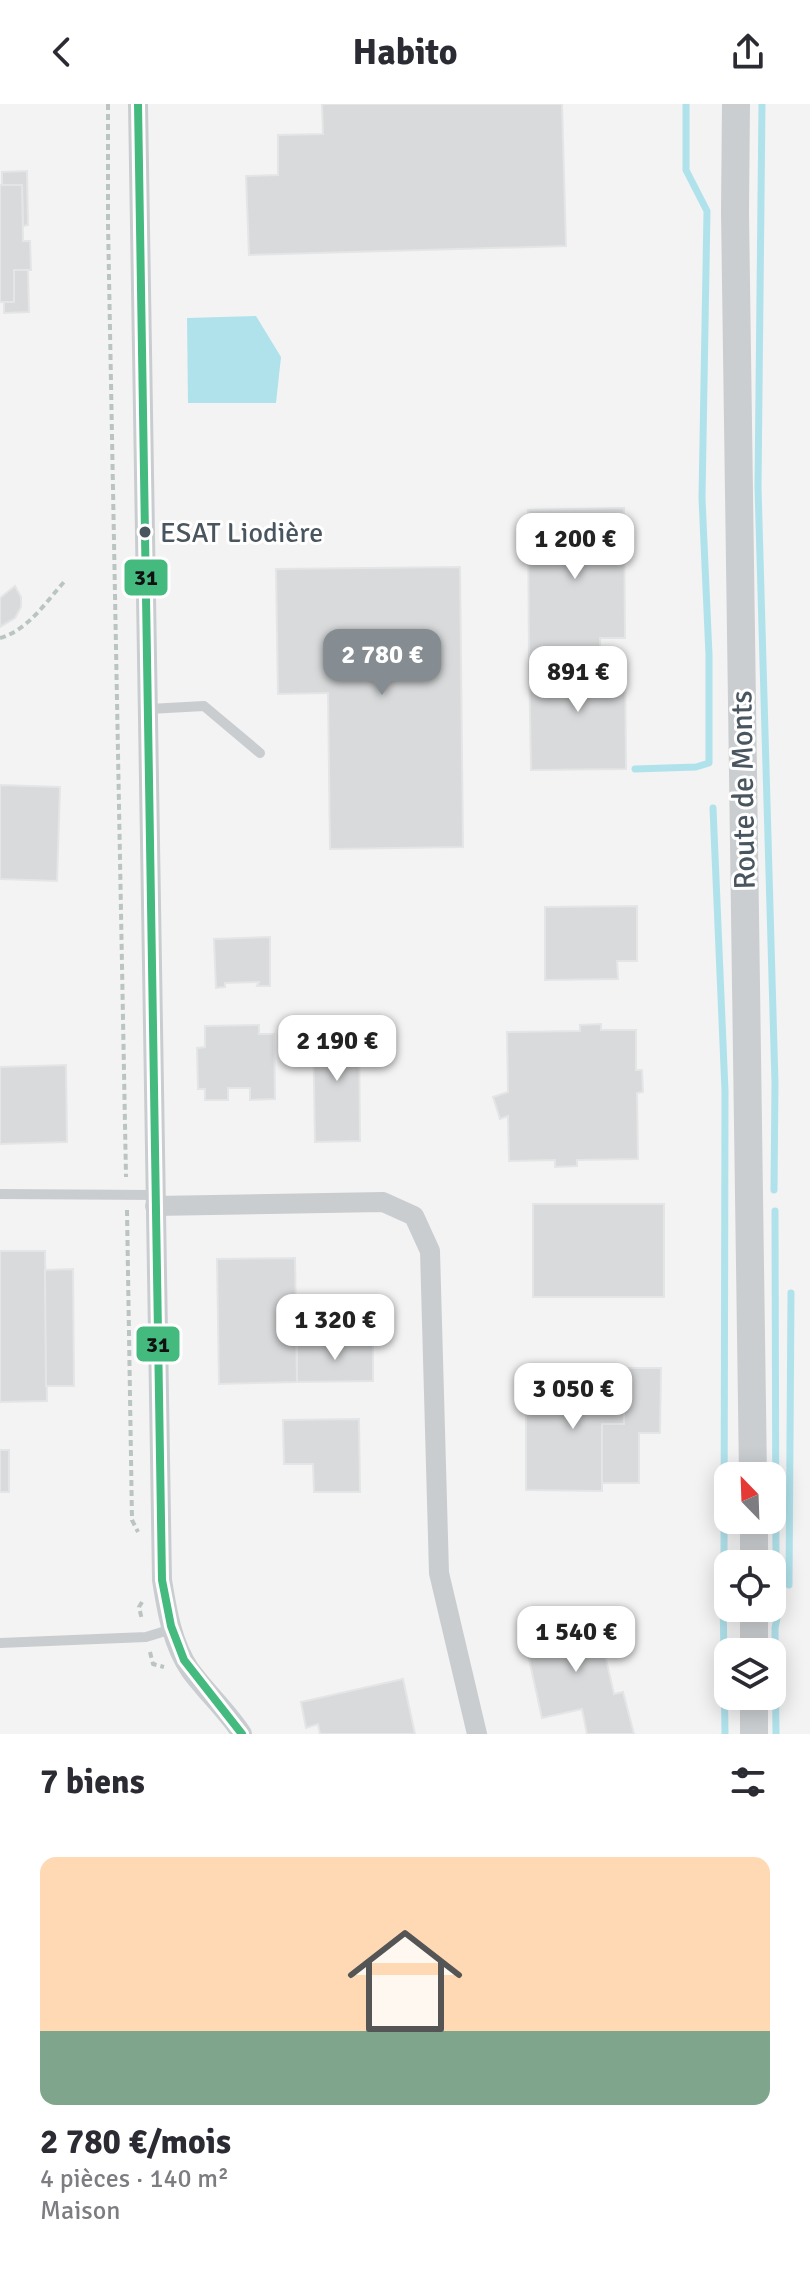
<!DOCTYPE html>
<html lang="fr">
<head>
<meta charset="utf-8">
<style>
	body { margin:0; font-family:Signika,sans-serif; background:#f2f2f3; color:#2b2b33; height:100vh; display:flex; flex-direction:column; font-size:30px; white-space:nowrap }
	* { box-sizing:border-box; margin:0 }
	p { font-size:26px; color:#7c7c81 }
	.icon { flex:none; width:44px; height:44px; fill:none; stroke:currentColor; stroke-width:2; stroke-linecap:round; stroke-linejoin:round }
	.map { position:relative; height:1630px; overflow:hidden }
	.drawer { display:flex; flex-direction:column; background:#fff; flex:1 }
	.drawer>* { flex:none }
	.needle { width:52px; rotate:337deg }
	.controls { position:absolute; left:714px; top:1358px; display:grid; gap:16px }
	.controls a { display:grid; place-items:center; width:72px; height:72px; border-radius:16px; background:#fff; box-shadow:0 4px 20px #0003; font-size:40px }
	.price { position:absolute; translate:-50% -68px; padding:0 18px; border-radius:16px; background:#fff; color:#222; font-size:26px; line-height:52px; filter:drop-shadow(0 2px 4px #0008) }
	.price::after { content:''; position:absolute; left:50%; top:48px; width:24px; height:18px; margin-left:-12px; background:inherit; clip-path:polygon(0 0,100% 0,50% 100%) }
	.price.active { background:#858d93; color:#fff }
	ul { padding:0; list-style:none }
	li { display:grid; align-content:center; gap:16px; height:424px; padding:0 40px }
	li+li { border-top:2px solid #e1e1e2 }
	li span { display:grid; place-items:center; height:248px; border-radius:16px; color:#555 }
	li>.icon { margin-inline-start:auto }
	span .icon { width:144px; height:144px; fill:#fffc; stroke-width:1 }
	li b { font-size:34px }
	h2 { display:flex; justify-content:space-between; align-items:center; height:96px; padding:0 40px; font-size:34px }
	header { display:flex; justify-content:space-between; align-items:center; height:104px; padding:0 40px; background:#fff; font-size:36px; font-weight:700 }
	.map>svg:first-child { display:block }
	.water { fill:#b0e2ec }
	.lines { fill:none; stroke-linecap:round; stroke-linejoin:round }
	.stream { stroke:#b0e2ec; stroke-width:7 }
	.building { fill:#d9dadb; stroke:#e4e5e6; stroke-width:2 }
	.path { stroke:#bac5c1; stroke-width:4; stroke-dasharray:6 4; stroke-linecap:butt }
	.lane { stroke:#cacdcf; stroke-width:10 }
	.street { stroke:#cacdcf; stroke-width:20 }
	.secondary { stroke:#cbced0; stroke-width:28 }
	.bus-1-casing { stroke:#fff; stroke-width:14 }
	.bus-1 { stroke:#44ba7f; stroke-width:8 }
	.bus-dot { fill:#4a565f; stroke:#fff; stroke-width:3 }
	.labels { text-anchor:middle; stroke-width:6; stroke-linejoin:round; paint-order:stroke }
	.bus-label { font-size:28px; fill:#4a565f; stroke:#fff; text-anchor:start }
	.street-label { font-size:30px; fill:#4a565f; stroke:#fff }
	.line-badge { stroke:#fff; stroke-width:3 }
	.pale-badge-label { font-size:22px; text-anchor:middle; font-weight:bold; fill:#111 }
</style>
</head>
<body>
<header><svg class="icon" aria-label="back" viewBox="0 0 24 24"><path d="M15 5l-7 7 7 7"/></svg>Habito<svg class="icon" aria-label="share" viewBox="0 0 24 24"><path d="M12 15V3M7 8l5-5 5 5M5 13v7h14v-7"/></svg></header>
<div class="map">
<svg width="810" height="1630" viewBox="0 0 810 1630">
	<rect width="100%" height="100%" fill="#f3f3f3"/>
	<!-- water -->
	<path class="water" d="M256,212l25,41 -5,46h-88l-1,-85z"/>
	<g class="lines">
		<!-- stream -->
		<g class="stream">
			<path d="M762,0l-4,383 17,596 -1,107"/>
			<path d="M635,665l61,-2 13,-4v-108l-7,-157 5,-287 -21,-41v-66"/>
			<path d="M713,704l12,283 -1,470"/>
			<path d="M775,1107l1,359"/>
			<path d="M789,1481l2,-292"/>
			<path d="M723,1487l2,143"/>
			<path d="M776,1630l-1,-106 5,-24"/>
		</g>
	</g>
	<!-- building -->
	<g class="building">
		<path d="M322,0h240l4,142 -317,9 -3,-79 32,-1v-40l45,-1z"/>
		<path d="M27,67l1,54 -5,1 -1,-41h-20v-13z"/>
		<path d="M0,81h22l1,56h7l1,29h-17v32h-14z"/>
		<path d="M14,166h14l1,42 -25,1v-11h10z"/>
		<path d="M624,404l1,130h-25v20l-71,1 -1,-149z"/>
		<path d="M460,463l3,280 -133,2 -2,-156 -50,1 -2,-125z"/>
		<path d="M15,482l6,11v10l-6,11 -15,9v-29z"/>
		<path d="M625,554l1,111 -95,1 -2,-111z"/>
		<path d="M0,681l60,2 -3,94 -57,-2z"/>
		<path d="M637,802v55h-20l1,18 -73,1v-73z"/>
		<path d="M270,833v49h-13l2,-4 -34,1v4l-9,1 -2,-49z"/>
		<path d="M359,920l1,117 -45,1 -2,-117z"/>
		<path d="M601,920v6h35v40h6l1,22 -6,1 1,66 -61,1v6l-22,1v-7l-46,1 -1,-45 -8,3 -7,-22 15,-5 -1,-60 73,-1v-6z"/>
		<path d="M259,921v9h15l1,65 -25,1v-12h-22v12h-23v-11h-7l-1,-41 8,-1v-21z"/>
		<path d="M66,961l1,77 -67,2v-77z"/>
		<rect x="533" y="1100" width="131" height="93"/>
		<path d="M0,1147h45l2,150 -47,1z"/>
		<path d="M295,1154l2,124 -78,2 -2,-125z"/>
		<path d="M73,1165l1,117h-28l-1,-116z"/>
		<path d="M373,1238v39l-76,1v-39z"/>
		<path d="M568,1264h56v56h-22v67l-76,-1v-93h42z"/>
		<path d="M624,1264h37l-1,65h-21v50h-37v-59h22z"/>
		<path d="M359,1315l1,73h-46l-1,-28h-29l-1,-44z"/>
		<rect x="0" y="1346" width="9" height="42"/>
		<path d="M595,1507l19,83 9,-2 11,42h-47l-5,-25 -40,9 -20,-91z"/>
		<path d="M403,1575l12,55h-95l-2,-10 -12,4 -5,-26z"/>
	</g>
	<g class="lines">
		<!-- path -->
		<g class="path">
			<path d="M108,0v120l18,953"/>
			<path d="M0,534c28,-8 45,-35 64,-56"/>
			<path d="M127,1106l5,310 6,12"/>
			<path d="M142,1498l-3,5 3,13"/>
			<path d="M150,1548l3,12 11,3"/>
		</g>
		<!-- lane -->
		<g class="lane">
			<path d="M149,605l55,-3 56,47"/>
			<path d="M0,1090l155,1"/>
			<path d="M0,1539l146,-6 26,-8"/>
		</g>
		<!-- street -->
		<g class="street">
			<path d="M138,0l24,1476c5,31 10,63 28,90 16,22 37,41 52,64"/>
			<path d="M155,1102l228,-4 31,14 16,35 9,322 38,161"/>
		</g>
		<!-- secondary -->
		<g class="secondary">
			<path d="M736,0l-1,108 18,1264"/>
			<path d="M754,1416v44"/>
			<path d="M754,1548v-44"/>
			<path d="M754,1630v-38"/>
		</g>
		<!-- bus-1 casing -->
		<g class="bus-1-casing">
			<path id="bus-1" d="M138,0l24,1476 9,46 13,34 58,74"/>
		</g>
		<!-- bus-1 -->
		<use href="#bus-1" class="bus-1"/>
	</g>
	<!-- markers -->
	<circle class="bus-dot" cx="145" cy="428" r="7"/>
	<g class="labels">
		<!-- bus labels -->
		<g class="bus-label">
			<text x="160" y="438">ESAT Liodière</text>
		</g>
		<!-- street labels -->
		<g class="street-label">
			<text transform="translate(743 686) rotate(-91)" y="10">Route de Monts</text>
		</g>
	</g>
	<g class="line-badge">
		<rect x="123" y="454" width="46" height="39" rx="8" fill="#44ba7f"/>
		<rect x="135" y="1221" width="46" height="38" rx="8" fill="#44ba7f"/>
	</g>
	<g class="pale-badge-label">
		<text x="146" y="481">31</text>
		<text x="158" y="1248">31</text>
	</g>
</svg>
<div class="controls">
<a><svg class="needle" viewBox="-14 -14 28 28"><path d="M0-13l5 13h-10z" fill="#e53935"/><path d="M0 13l5-13h-10z" fill="#7c7c81"/></svg></a>
<a><svg class="icon" aria-label="locate" viewBox="0 0 24 24"><circle cx="12" cy="12" r="6"/><path d="M12 2v4M12 18v4M2 12h4M18 12h4"/></svg></a>
<a><svg class="icon" aria-label="layers" viewBox="0 0 24 24"><path d="M12 4l9 5-9 5-9-5zM3 14l9 5 9-5"/></svg></a>
</div>
<b class="price" style="left:575px;top:477px">1 200 €</b>
<b class="price active" style="left:382px;top:593px">2 780 €</b>
<b class="price" style="left:578px;top:610px">891 €</b>
<b class="price" style="left:337px;top:979px">2 190 €</b>
<b class="price" style="left:335px;top:1258px">1 320 €</b>
<b class="price" style="left:573px;top:1327px">3 050 €</b>
<b class="price" style="left:576px;top:1570px">1 540 €</b>
</div>
<section class="drawer">
<h2>7 biens<svg class="icon" aria-label="filters" viewBox="0 0 24 24"><path d="M4 7h16M4 17h16"/><circle cx="9" cy="7" r="2"/><circle cx="15" cy="17" r="2"/></svg></h2>
<ul>
<li><span style="background:linear-gradient(#ffd9b3 70%,#7fa58c 0)"><svg class="icon" aria-label="home" viewBox="0 0 24 24"><path d="M3 11l9-7 9 7M6 9v11h12V9"/></svg></span><div><b>2 780 €/mois</b><p>4 pièces · 140 m²</p><p>Maison</p></div></li>
</ul>
</section>
</body>
</html>
